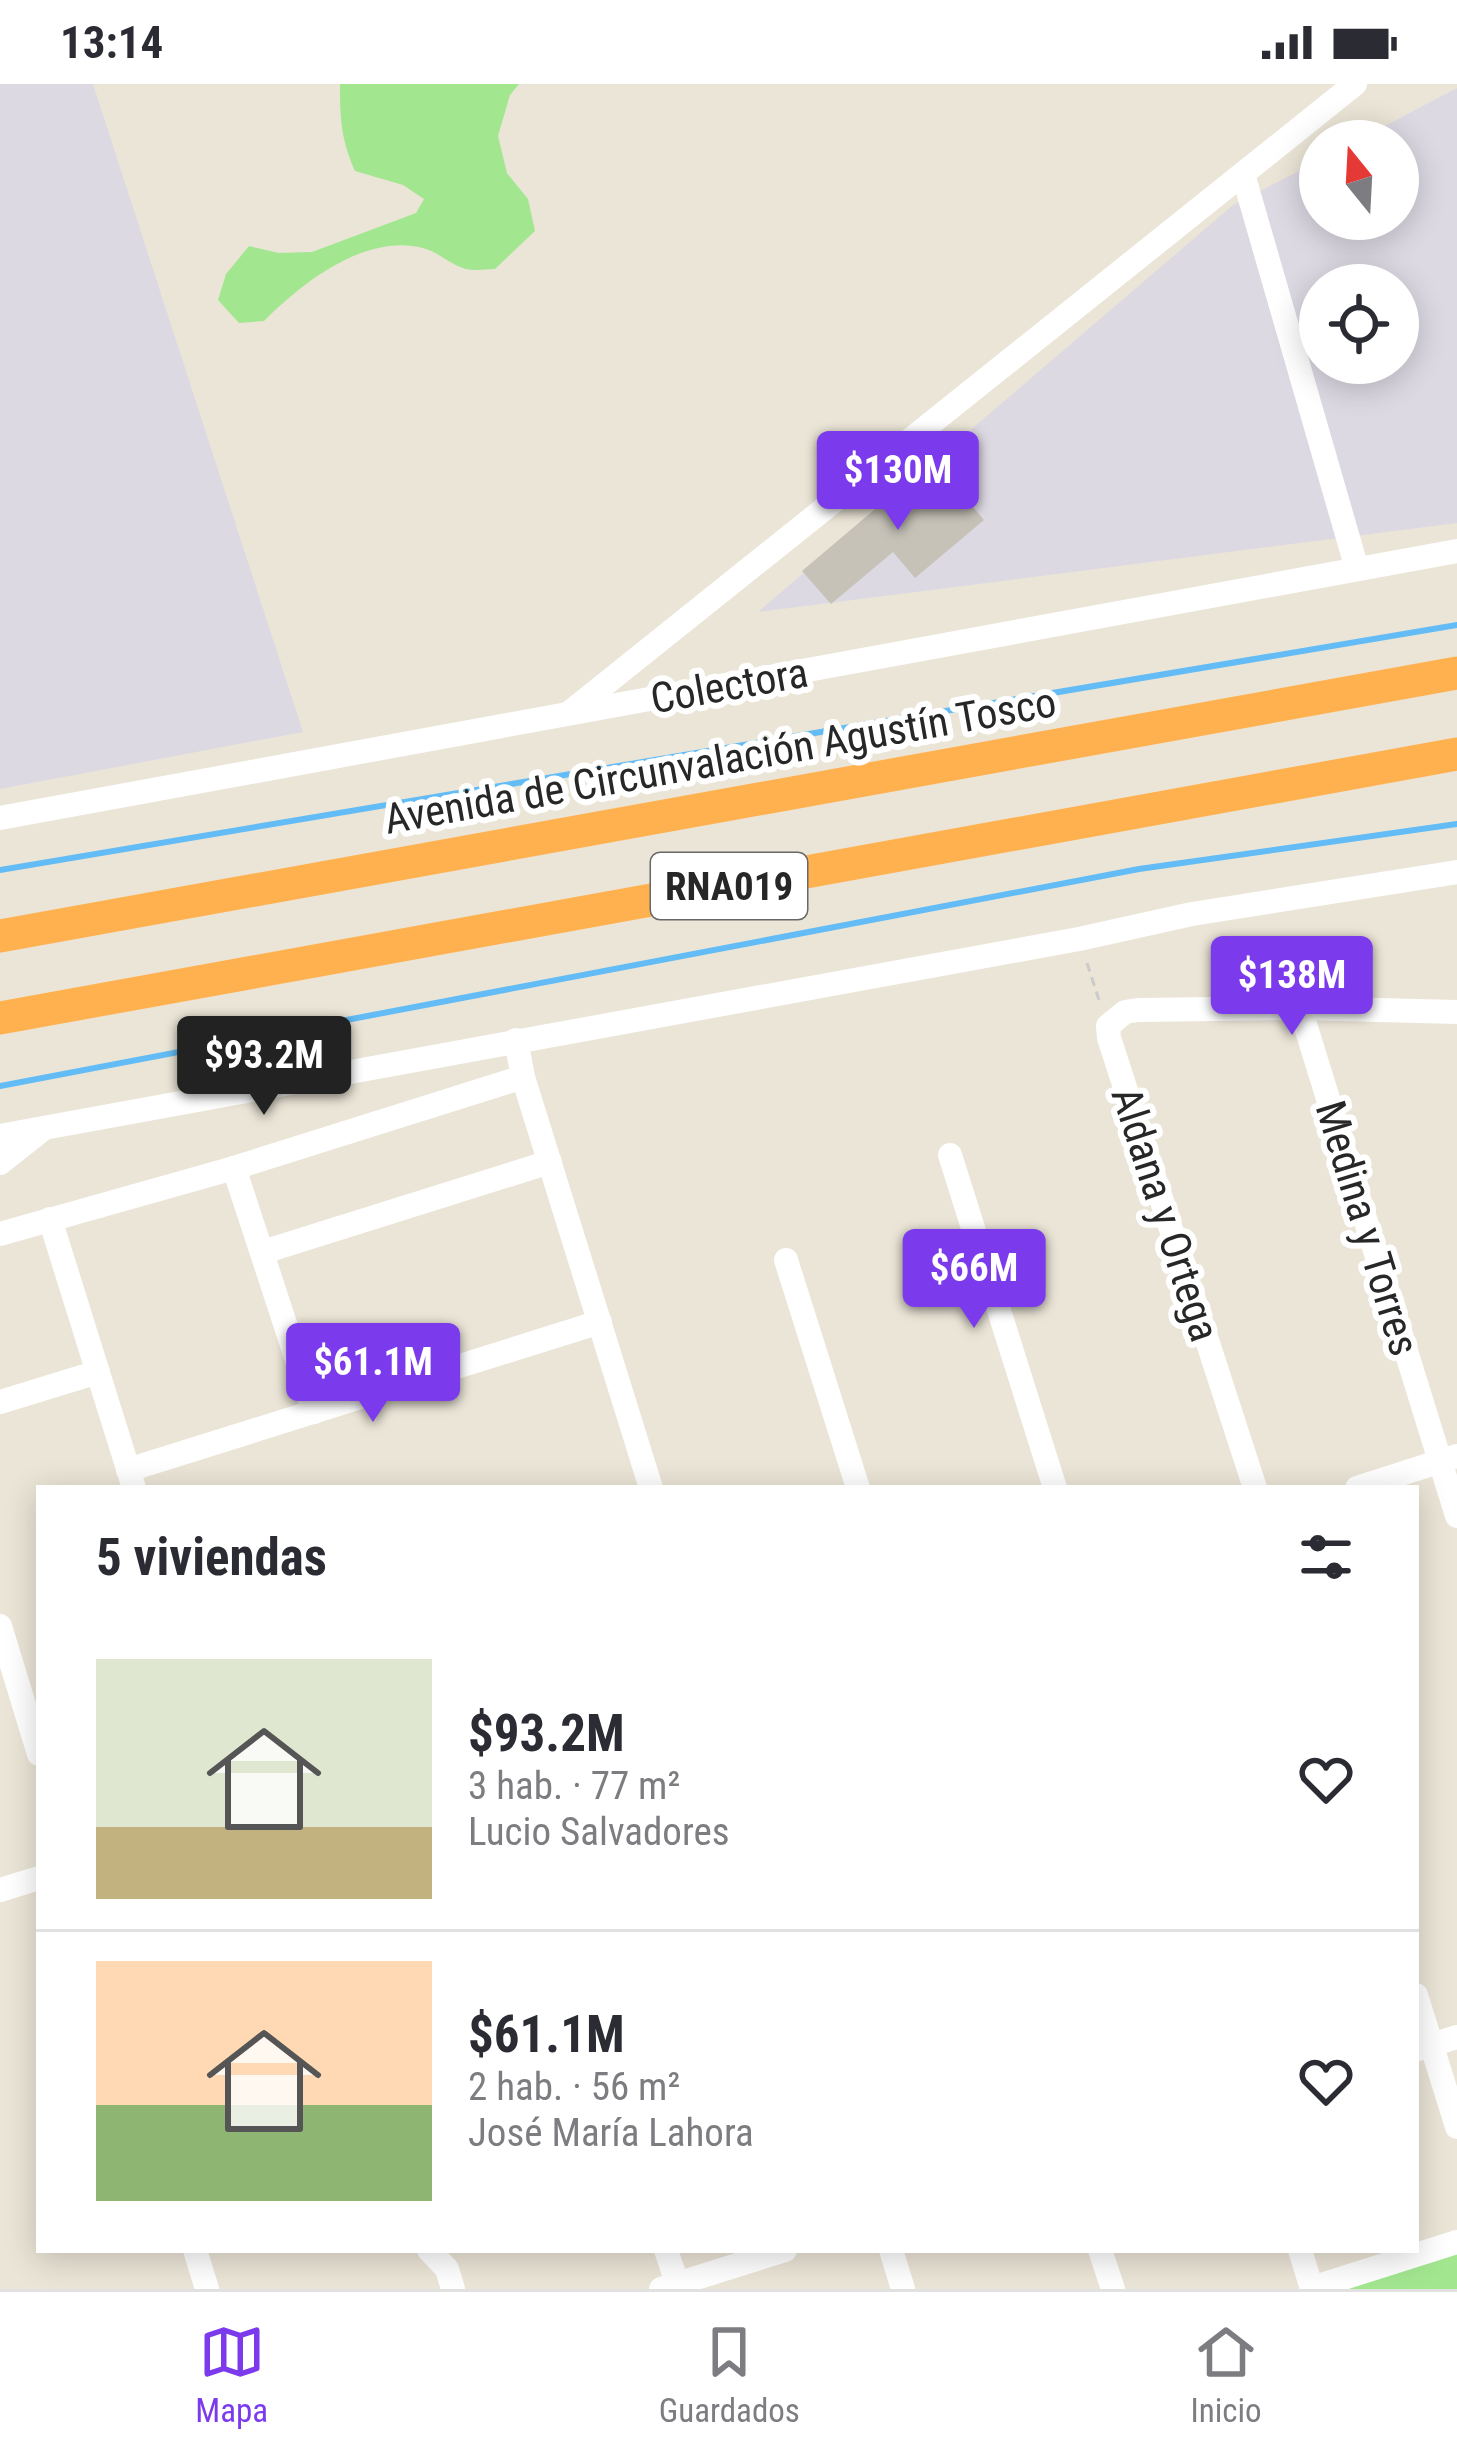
<!DOCTYPE html>
<html lang="es">
<head>
<meta charset="utf-8">
<style>
	body { margin:0; font-family:"Roboto Condensed",sans-serif; background:#f7f7f7; color:#2b2b33; height:100vh; display:flex; flex-direction:column; font-size:45px; white-space:nowrap }
	* { box-sizing:border-box; margin:0 }
	p { font-size:39px; color:#7c7c81 }
	.icon { flex:none; width:66px; height:66px; fill:none; stroke:currentColor; stroke-width:2; stroke-linecap:round; stroke-linejoin:round }
	.map { position:relative; flex:1; overflow:hidden }
	.sheet { position:absolute; left:36px; top:1401px; width:1383px; height:768px; display:flex; flex-direction:column; background:#fff; border-radius:0px; box-shadow:0 6px 30px #0003 }
	.sheet>* { flex:none }
	.needle { width:78px; rotate:342deg }
	.fabs { position:absolute; left:1299px; top:36px; display:grid; gap:24px }
	.fabs a { display:grid; place-items:center; width:120px; height:120px; border-radius:50%; background:#fff; box-shadow:0 6px 30px #0003; font-size:60px }
	.price { position:absolute; translate:-50% -102px; padding:0 27px; border-radius:12px; background:#7c3aed; color:#fff; font-size:39px; line-height:78px; filter:drop-shadow(0 3px 6px #0008) }
	.price::after { content:''; position:absolute; left:50%; top:72px; width:36px; height:27px; margin-left:-18px; background:inherit; clip-path:polygon(0 0,100% 0,50% 100%) }
	.price.selected { background:#222; color:#fff }
	ul { padding:0; list-style:none }
	li { display:flex; align-items:center; gap:36px; height:300px; padding:0 60px }
	li+li { border-top:3px solid #e1e1e2 }
	li span { display:grid; place-items:center; flex:none; width:336px; height:240px; border-radius:0px; color:#555 }
	li>.icon { margin-inline-start:auto }
	span .icon { width:144px; height:144px; fill:#fffc; stroke-width:1 }
	li b { font-size:51px }
	h2 { display:flex; justify-content:space-between; align-items:center; height:144px; padding:0 60px; font-size:51px }
	.status { display:flex; justify-content:space-between; align-items:center; height:84px; padding:0 60px; background:#fff; direction:ltr }
	.status svg { height:33px; fill:currentColor }
	.tab-bar { display:flex; justify-content:space-around; align-items:center; height:168px; border-top:3px solid #e1e1e2; background:#fff; font-size:33px; color:#7c7c81 }
	.tab-bar a { display:grid; justify-items:center; gap:6px }
	.tab-bar .selected { color:#7c3aed }
	.map>svg:first-child { display:block }
	.industrial { fill:#ddd9e3; fill-rule:evenodd }
	.green { fill:#a3e690 }
	.lines { fill:none; stroke-linecap:round; stroke-linejoin:round }
	.stream { stroke:#63bcf5; stroke-width:6 }
	.building { fill:#c6c2b8 }
	.path { stroke:#cbcbcb; stroke-width:3; stroke-dasharray:9 6; stroke-linecap:butt }
	.minor { stroke:#fff; stroke-width:24 }
	.highway { stroke:#ffb04f; stroke-width:33 }
	.labels { text-anchor:middle; stroke-width:12; stroke-linejoin:round; paint-order:stroke }
	.shield { fill:#fff; stroke:#686868; stroke-width:3 }
	.shield-label { font-size:39px; font-weight:bold; fill:#272727 }
	.street-label { font-size:42px; fill:#272727; stroke:#fff }
</style>
</head>
<body>
<div class="status"><b>13:14</b><svg viewBox="0 0 49 12"><path d="M0 12V9h3v3zM5 12V6h3v6zM10 12V3h3v9zM15 12V0h3v12zM26 1h20v11H26zM47 4h2v5h-2z"/></svg></div>
<div class="map">
<svg width="1457" height="2205" viewBox="0 0 1457 2205">
	<rect width="100%" height="100%" fill="#ebe5d7"/>
	<!-- industrial -->
	<g class="industrial">
		<path d="M0,0h93l210,648 -303,57z"/>
		<path d="M1457,4v435l-699,89 475,-407 87,-45v59h78v-78h-42zM1320,201h78v78h-78z"/>
	</g>
	<!-- green -->
	<g class="green">
		<path d="M340,0h179l-9,11 -12,41 9,37 21,26 7,32 -40,38c-9,0 -20,2 -29,0 -15,-4 -28,-17 -43,-21 -58,-15 -121,35 -159,73l-25,2 -21,-23 8,-26 23,-28 30,7 33,-1 104,-39 8,-14 -21,-14 -48,-14c-14,-32 -15,-52 -15,-87z"/>
		<path d="M1457,2163v42h-128z"/>
	</g>
	<g class="lines">
		<!-- stream -->
		<g class="stream">
			<path d="M0,786l1457,-245"/>
			<path d="M0,1002l1139,-217 318,-45"/>
		</g>
	</g>
	<!-- building -->
	<path class="building" d="M933,376l51,60 -69,58 -22,-26 -62,52 -29,-33z"/>
	<g class="lines">
		<!-- path -->
		<path class="path" d="M1087,879l12,37"/>
		<!-- minor -->
		<g class="minor">
			<path d="M1243,90l114,395"/>
			<path d="M569,629l786,-629"/>
			<path d="M0,734l1457,-267"/>
			<path d="M1300,924l157,508"/>
			<path d="M516,956l7,37 128,411"/>
			<path d="M0,1052l1079,-197 113,-25 265,-42"/>
			<path d="M950,1071l105,333"/>
			<path d="M0,1079l43,-34"/>
			<path d="M234,1084l80,244"/>
			<path d="M50,1135l84,269"/>
			<path d="M0,1150l234,-66 289,-91"/>
			<path d="M263,1168l287,-90"/>
			<path d="M786,1176l72,228"/>
			<path d="M0,1318l98,-30"/>
			<path d="M128,1386l472,-148"/>
			<path d="M1255,1404l-146,-450 -1,-12 17,-14 13,-2 162,-2 157,4"/>
			<path d="M1357,1404l100,-32"/>
			<path d="M0,1542l39,128"/>
			<path d="M0,1806l39,-12"/>
			<path d="M1416,1911l41,132"/>
			<path d="M1418,1965l39,-12"/>
			<path d="M195,2166l12,39"/>
			<path d="M429,2166l18,19 6,20"/>
			<path d="M666,2166l13,39"/>
			<path d="M891,2166l12,39"/>
			<path d="M1100,2166l13,39"/>
			<path d="M1300,2166l12,39"/>
			<path d="M1312,2204l145,-46"/>
			<path d="M661,2205l124,-39"/>
		</g>
		<!-- highway -->
		<g class="highway">
			<path d="M0,852l1457,-263"/>
			<path d="M0,934l1457,-264"/>
		</g>
	</g>
	<g class="labels">
		<!-- shield labels -->
		<rect class="shield" x="651" y="769" width="156" height="66" rx="9"/>
		<g class="shield-label">
			<text x="729" y="816">RNA019</text>
		</g>
		<!-- street labels -->
		<g class="street-label">
			<text transform="translate(729 601) rotate(-10)" y="15">Colectora</text>
			<text transform="translate(720 676) rotate(-10)" y="15">Avenida de Circunvalación Agustín Tosco</text>
			<text transform="translate(1166 1130) rotate(72)" y="15">Aldana y Ortega</text>
			<text transform="translate(1368 1144) rotate(73)" y="15">Medina y Torres</text>
		</g>
	</g>
</svg>
<div class="fabs">
<a><svg class="needle" viewBox="-14 -14 28 28"><path d="M0-13l5 13h-10z" fill="#e53935"/><path d="M0 13l5-13h-10z" fill="#7c7c81"/></svg></a>
<a><svg class="icon" aria-label="locate" viewBox="0 0 24 24"><circle cx="12" cy="12" r="6"/><path d="M12 2v4M12 18v4M2 12h4M18 12h4"/></svg></a>
</div>
<b class="price" style="left:898px;top:449px">$130M</b>
<b class="price" style="left:1292px;top:954px">$138M</b>
<b class="price selected" style="left:264px;top:1034px">$93.2M</b>
<b class="price" style="left:974px;top:1247px">$66M</b>
<b class="price" style="left:373px;top:1341px">$61.1M</b>
<section class="sheet">
<h2>5 viviendas<svg class="icon" aria-label="filters" viewBox="0 0 24 24"><path d="M4 7h16M4 17h16"/><circle cx="9" cy="7" r="2"/><circle cx="15" cy="17" r="2"/></svg></h2>
<ul>
<li><span style="background:linear-gradient(#dfe7d0 70%,#c2b280 0)"><svg class="icon" aria-label="home" viewBox="0 0 24 24"><path d="M3 11l9-7 9 7M6 9v11h12V9"/></svg></span><div><b>$93.2M</b><p>3 hab. · 77 m²</p><p>Lucio Salvadores</p></div><svg class="icon" aria-label="heart" viewBox="0 0 24 24"><path d="M12 20l-8-8c-3-5 5-10 8-4 3-6 11-1 8 4z"/></svg></li>
<li><span style="background:linear-gradient(#ffd9b3 60%,#8fb573 0)"><svg class="icon" aria-label="home" viewBox="0 0 24 24"><path d="M3 11l9-7 9 7M6 9v11h12V9"/></svg></span><div><b>$61.1M</b><p>2 hab. · 56 m²</p><p>José María Lahora</p></div><svg class="icon" aria-label="heart" viewBox="0 0 24 24"><path d="M12 20l-8-8c-3-5 5-10 8-4 3-6 11-1 8 4z"/></svg></li>
</ul>
</section>
</div>
<nav class="tab-bar">
<a class="selected"><svg class="icon" aria-label="map" viewBox="0 0 24 24"><path d="M3 6l6-2 6 2 6-2v14l-6 2-6-2-6 2zM9 4v14M15 6v14"/></svg>Mapa</a>
<a><svg class="icon" aria-label="saved" viewBox="0 0 24 24"><path d="M7 4h10v16l-5-4-5 4z"/></svg>Guardados</a>
<a><svg class="icon" aria-label="home" viewBox="0 0 24 24"><path d="M3 11l9-7 9 7M6 9v11h12V9"/></svg>Inicio</a>
</nav>
</body>
</html>
